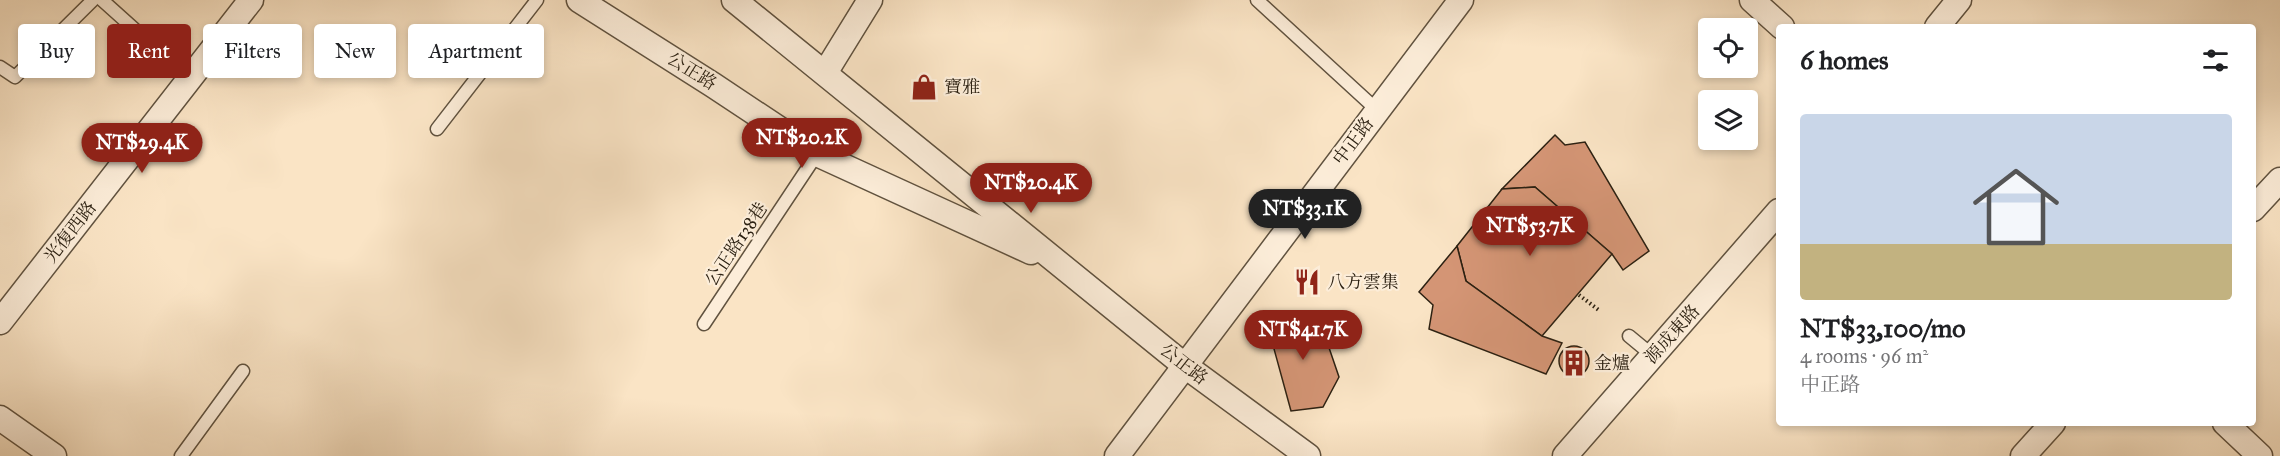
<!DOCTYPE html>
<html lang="en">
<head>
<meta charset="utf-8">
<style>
	body { margin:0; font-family:"IM FELL Great Primer","Noto Serif TC",serif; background:#f2f2f2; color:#202124; height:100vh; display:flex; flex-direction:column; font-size:22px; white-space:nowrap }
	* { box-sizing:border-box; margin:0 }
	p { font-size:20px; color:#757577 }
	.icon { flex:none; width:33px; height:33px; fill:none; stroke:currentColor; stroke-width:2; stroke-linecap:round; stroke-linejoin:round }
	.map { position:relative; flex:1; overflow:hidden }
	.side { position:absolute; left:1776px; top:24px; width:480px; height:402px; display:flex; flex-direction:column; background:#fff; border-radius:6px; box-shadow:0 3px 9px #0003 }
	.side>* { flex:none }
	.banner { position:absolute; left:18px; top:24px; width:570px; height:54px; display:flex; gap:12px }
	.controls { position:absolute; left:1698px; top:18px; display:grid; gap:12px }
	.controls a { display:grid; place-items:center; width:60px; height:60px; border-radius:6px; background:#fff; box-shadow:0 3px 9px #0003; font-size:30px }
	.price { position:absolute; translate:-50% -51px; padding:0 14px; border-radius:21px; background:#8f2418; color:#fff; font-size:20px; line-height:39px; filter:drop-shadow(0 2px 3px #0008) }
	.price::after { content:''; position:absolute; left:50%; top:36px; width:18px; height:14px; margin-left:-9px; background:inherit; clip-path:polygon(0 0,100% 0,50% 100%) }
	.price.on { background:#222; color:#fff }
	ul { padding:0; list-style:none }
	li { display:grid; align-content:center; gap:12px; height:318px; padding:0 24px }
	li+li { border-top:2px solid #e0e0e0 }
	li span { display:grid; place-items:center; height:186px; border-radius:6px; color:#555 }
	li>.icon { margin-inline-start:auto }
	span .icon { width:108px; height:108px; fill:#fffc; stroke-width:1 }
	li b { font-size:26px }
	h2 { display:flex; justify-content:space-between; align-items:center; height:72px; padding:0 24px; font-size:26px }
	.tag { padding:0 21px; border-radius:6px; background:#fff; box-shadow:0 3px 9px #0003; font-size:21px; line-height:54px }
	.tag.on { background:#8f2418; color:#fff }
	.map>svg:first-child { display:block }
	.building { fill:#d49575; stroke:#2c2112; stroke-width:1.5 }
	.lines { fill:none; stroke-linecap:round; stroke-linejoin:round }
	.lane-casing { stroke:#60523f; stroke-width:15 }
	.street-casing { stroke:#60523f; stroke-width:27 }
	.path { stroke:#2c2112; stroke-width:4; stroke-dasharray:1.5 3; stroke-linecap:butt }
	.lane { stroke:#fcedd9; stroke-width:12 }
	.street { stroke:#fcedd9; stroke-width:24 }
	.labels { text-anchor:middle; stroke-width:4.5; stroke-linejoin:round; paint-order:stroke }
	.street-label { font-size:18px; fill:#2c2112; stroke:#fcedd9 }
	.poi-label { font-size:18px; fill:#2c2112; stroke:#fcedd9; text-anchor:start }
</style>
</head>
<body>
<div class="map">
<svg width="2280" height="456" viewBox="0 0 2280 456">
	<rect width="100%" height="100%" fill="#fae4c5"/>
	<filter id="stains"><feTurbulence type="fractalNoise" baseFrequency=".00333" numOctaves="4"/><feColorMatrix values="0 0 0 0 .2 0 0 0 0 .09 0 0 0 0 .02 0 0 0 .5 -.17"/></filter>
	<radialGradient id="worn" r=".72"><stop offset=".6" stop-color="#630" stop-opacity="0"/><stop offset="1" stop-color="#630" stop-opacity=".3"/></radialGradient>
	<!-- building -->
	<g class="building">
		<path d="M1555,135l10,10 20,-3 64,109 -26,19 -11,-16 -77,-67 -33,2z"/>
		<path d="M1535,187l77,67 -70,82 -76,-55 -9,-35 45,-57z"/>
		<path d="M1457,246l9,35 76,55 20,7 -16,31 -117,-45 4,-24 -14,-13z"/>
		<path d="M1295,313l29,20 15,44 -16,30 -32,4 -26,-95z"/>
		<circle cx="1574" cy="361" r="15"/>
	</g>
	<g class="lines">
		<!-- lane casing -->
		<g class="lane-casing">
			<g id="lane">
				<path d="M102,0l88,79"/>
				<path d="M1257,0l120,110"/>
				<path d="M0,67l15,10 78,-77"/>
				<path d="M437,129l100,-129"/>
				<path d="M704,324l113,-170"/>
				<path d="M1629,336l23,19"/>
				<path d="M181,456l62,-85"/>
			</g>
		</g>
		<!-- street casing -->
		<g class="street-casing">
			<g id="street">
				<path d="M579,0l134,85 104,69 214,98"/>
				<path d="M734,0l450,365 124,91"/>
				<path d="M1752,0l30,27"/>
				<path d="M1937,27l22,-27"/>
				<path d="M825,73l45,-73"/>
				<path d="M2253,209l27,-29"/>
				<path d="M0,322l251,-322"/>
				<path d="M0,418l54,38"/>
				<path d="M2225,423l35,33"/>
				<path d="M1117,456l344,-456"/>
				<path d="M1565,456l214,-245"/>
				<path d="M2023,456l30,-33"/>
			</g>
		</g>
		<!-- path -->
		<path class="path" d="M1579,295l21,16"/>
		<!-- lane -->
		<use href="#lane" class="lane"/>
		<!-- street -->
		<use href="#street" class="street"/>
	</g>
	<!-- icons -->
	<defs>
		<g id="shop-bare" transform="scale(2.07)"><path d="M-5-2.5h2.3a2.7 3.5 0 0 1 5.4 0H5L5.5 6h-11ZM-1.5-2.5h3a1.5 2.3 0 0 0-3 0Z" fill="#8f2418" stroke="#fcedd9" stroke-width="2.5" paint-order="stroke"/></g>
		<g id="restaurant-bare" transform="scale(2.07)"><path d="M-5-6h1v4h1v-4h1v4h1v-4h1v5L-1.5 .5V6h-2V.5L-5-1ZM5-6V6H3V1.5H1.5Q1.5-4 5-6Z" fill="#8f2418" stroke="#fcedd9" stroke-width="2.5" paint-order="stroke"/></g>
		<g id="building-bare" transform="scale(2.07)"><path d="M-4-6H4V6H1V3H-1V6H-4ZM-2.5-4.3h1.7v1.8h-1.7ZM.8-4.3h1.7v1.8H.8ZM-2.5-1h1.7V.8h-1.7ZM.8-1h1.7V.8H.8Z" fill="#8f2418" stroke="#fcedd9" stroke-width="2.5" paint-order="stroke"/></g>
	</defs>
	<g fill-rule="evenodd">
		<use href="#shop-bare" x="924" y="87"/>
		<use href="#restaurant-bare" x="1307" y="282"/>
		<use href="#building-bare" x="1574" y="363"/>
	</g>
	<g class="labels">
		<!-- street labels -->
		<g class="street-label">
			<text transform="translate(692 71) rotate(32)" y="6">公正路</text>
			<text transform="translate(1353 141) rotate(-53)" y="6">中正路</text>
			<text transform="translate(70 232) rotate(-52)" y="6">光復西路</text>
			<text transform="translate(736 244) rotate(-56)" y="6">公正路138巷</text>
			<text transform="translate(1672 334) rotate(-48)" y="6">源成東路</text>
			<text transform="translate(1184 364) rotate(38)" y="6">公正路</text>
		</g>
		<!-- poi labels -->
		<g class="poi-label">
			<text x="944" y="93">寶雅</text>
			<text x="1327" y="288">八方雲集</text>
			<text x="1594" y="369">金爐</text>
		</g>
	</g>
	<rect width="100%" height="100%" filter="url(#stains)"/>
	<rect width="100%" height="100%" fill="url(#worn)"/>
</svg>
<div class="controls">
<a><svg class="icon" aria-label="locate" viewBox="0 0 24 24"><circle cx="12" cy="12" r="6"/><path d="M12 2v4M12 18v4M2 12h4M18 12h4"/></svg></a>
<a><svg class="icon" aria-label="layers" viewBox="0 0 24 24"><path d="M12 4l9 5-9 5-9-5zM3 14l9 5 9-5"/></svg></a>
</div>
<b class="price" style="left:802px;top:169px">NT$20.2K</b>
<b class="price" style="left:142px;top:174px">NT$29.4K</b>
<b class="price" style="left:1031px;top:214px">NT$20.4K</b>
<b class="price on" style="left:1305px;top:240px">NT$33.1K</b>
<b class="price" style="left:1530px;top:257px">NT$53.7K</b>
<b class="price" style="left:1303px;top:361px">NT$41.7K</b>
<div class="banner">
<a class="tag">Buy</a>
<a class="tag on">Rent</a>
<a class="tag">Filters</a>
<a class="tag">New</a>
<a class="tag">Apartment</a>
</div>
<section class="side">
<h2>6 homes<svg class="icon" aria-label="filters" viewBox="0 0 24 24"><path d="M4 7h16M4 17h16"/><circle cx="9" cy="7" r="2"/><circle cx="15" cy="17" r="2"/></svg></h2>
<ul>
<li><span style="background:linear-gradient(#c9d6e8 70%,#c2b280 0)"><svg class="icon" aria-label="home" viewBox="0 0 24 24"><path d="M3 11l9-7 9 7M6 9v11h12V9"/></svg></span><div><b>NT$33,100/mo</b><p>4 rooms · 96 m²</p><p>中正路</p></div></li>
</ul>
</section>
</div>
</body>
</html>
